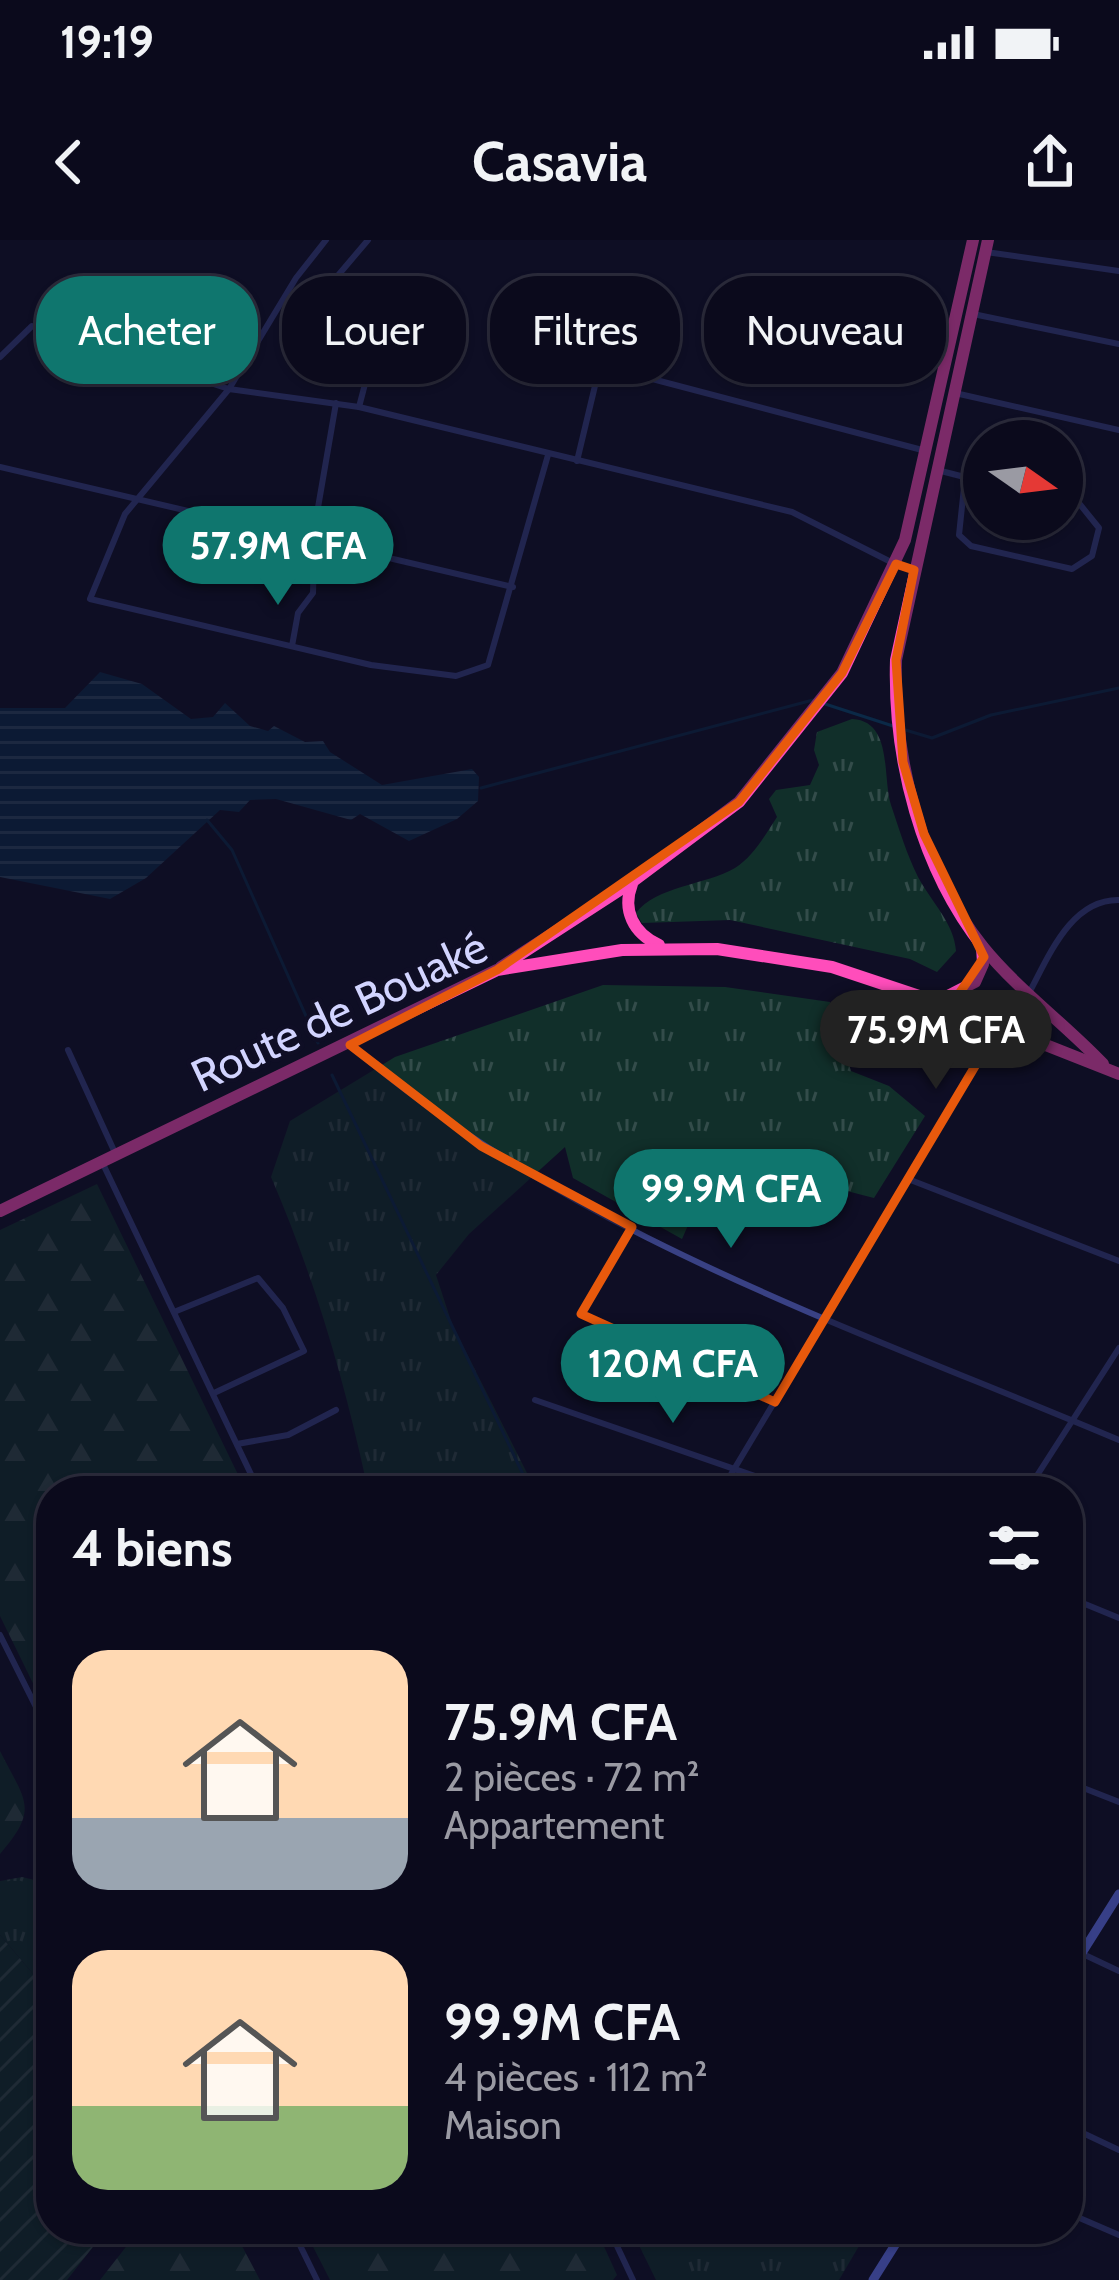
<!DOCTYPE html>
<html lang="fr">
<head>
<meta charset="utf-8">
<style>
	body { margin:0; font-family:Cabin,sans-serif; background:#191829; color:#f1f3f6; height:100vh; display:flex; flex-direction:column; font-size:45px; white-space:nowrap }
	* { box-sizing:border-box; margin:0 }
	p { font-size:39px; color:#9a9aa3 }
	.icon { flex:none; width:66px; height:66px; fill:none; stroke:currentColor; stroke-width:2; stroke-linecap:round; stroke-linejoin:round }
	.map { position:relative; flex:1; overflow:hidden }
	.drawer { position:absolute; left:36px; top:1236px; width:1047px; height:768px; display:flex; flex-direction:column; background:#0b0a1c; border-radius:48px; box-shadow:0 3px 9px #0004,0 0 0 3px #2b2b3b }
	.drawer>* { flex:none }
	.top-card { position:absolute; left:36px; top:36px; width:1047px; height:108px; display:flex; gap:24px }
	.needle { width:78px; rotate:104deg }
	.buttons { position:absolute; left:963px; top:180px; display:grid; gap:24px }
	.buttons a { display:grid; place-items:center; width:120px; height:120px; border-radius:50%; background:#0b0a1c; box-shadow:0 3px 9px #0004,0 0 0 3px #2b2b3b; font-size:60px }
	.price { position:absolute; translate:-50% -102px; padding:0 27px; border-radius:42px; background:#0f766e; color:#fff; font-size:39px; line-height:78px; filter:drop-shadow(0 3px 6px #0008) }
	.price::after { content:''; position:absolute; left:50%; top:72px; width:36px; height:27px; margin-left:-18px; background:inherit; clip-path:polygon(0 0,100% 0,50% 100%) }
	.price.on { background:#222; color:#fff }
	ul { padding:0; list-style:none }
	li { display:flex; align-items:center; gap:36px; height:300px; padding:0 36px }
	li span { display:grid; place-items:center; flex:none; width:336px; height:240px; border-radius:36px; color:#555 }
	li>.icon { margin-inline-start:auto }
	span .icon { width:144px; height:144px; fill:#fffc; stroke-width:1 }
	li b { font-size:51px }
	h2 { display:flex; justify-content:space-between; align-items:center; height:144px; padding:0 36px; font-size:51px }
	.chip { padding:0 42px; border-radius:48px; background:#0b0a1c; box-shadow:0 3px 9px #0004,0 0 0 3px #2b2b3b; font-size:42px; line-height:108px }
	.chip.on { background:#0f766e; color:#fff }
	.status { display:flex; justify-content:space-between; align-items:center; height:84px; padding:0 60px; background:#0b0a1c; direction:ltr }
	.status svg { height:33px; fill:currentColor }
	header { display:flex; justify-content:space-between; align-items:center; height:156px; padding:0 36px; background:#0b0a1c; font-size:54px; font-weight:700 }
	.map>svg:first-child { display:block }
	.grass { fill:url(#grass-tufts) }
	.forest { fill:url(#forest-firs) }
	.garden { fill:url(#garden-furrows) }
	.water { fill:url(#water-rules) }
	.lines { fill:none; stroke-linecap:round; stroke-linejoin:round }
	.stream { stroke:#0b2947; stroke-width:3 }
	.street { stroke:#394184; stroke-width:6 }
	.secondary { stroke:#697bff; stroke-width:9 }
	.highway { stroke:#ff4dbb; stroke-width:12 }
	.marked { fill:none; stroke:#e8590c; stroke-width:9; stroke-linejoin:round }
	.labels { text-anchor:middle; stroke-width:9; stroke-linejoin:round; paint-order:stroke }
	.street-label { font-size:45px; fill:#d2d4ff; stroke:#0f0e25 }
</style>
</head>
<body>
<div class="status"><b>19:19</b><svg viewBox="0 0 49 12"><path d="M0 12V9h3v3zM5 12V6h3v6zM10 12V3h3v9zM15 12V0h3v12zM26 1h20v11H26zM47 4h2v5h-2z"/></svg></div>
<header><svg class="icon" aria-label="back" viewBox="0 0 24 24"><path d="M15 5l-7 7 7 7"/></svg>Casavia<svg class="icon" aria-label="share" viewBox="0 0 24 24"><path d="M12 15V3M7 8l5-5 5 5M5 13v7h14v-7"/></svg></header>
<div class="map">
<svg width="1119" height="2040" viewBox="0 0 1119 2040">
	<defs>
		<pattern id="grass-tufts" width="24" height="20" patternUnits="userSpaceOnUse" patternTransform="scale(3)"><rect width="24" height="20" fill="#112f2a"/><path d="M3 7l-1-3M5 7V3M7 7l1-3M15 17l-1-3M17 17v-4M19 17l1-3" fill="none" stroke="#334c4a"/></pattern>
		<pattern id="forest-firs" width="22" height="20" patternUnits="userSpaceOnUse" patternTransform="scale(3)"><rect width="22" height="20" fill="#112f2a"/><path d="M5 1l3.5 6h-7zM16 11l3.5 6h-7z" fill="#334c4a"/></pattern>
		<pattern id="garden-furrows" width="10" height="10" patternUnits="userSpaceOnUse" patternTransform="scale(3)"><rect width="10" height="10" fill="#112f2a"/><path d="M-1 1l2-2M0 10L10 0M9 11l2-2" fill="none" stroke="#334c4a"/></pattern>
		<pattern id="water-rules" width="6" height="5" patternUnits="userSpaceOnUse" patternTransform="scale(3)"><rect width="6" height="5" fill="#0b2947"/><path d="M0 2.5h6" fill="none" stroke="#2e4763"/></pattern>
	</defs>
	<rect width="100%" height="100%" fill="#0f0e25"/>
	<!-- grass -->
	<g class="grass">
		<path d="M852,479c41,2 30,57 39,86 8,24 16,50 27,72 14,26 36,46 38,74l-19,21 -27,-13 -180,-39 -88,3 -6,-10c20,-27 70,-28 99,-45 19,-12 30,-33 42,-51l-8,-18 7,-9 34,-5 9,-20 -5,-15 3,-18z"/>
		<path d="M603,745l122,2 105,15 21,69 38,15 36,30 -51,82 -31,-8 -15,22 -44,-8 -29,12 -52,-25 -21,48 -109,-61 -8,-31 -96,87 -33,41 16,49 84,167h-181l11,-10c-23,-106 -52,-204 -95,-304l19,-56 105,-64z"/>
		<path d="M22,1637l29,7v111l-51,-60v-54z"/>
		<path d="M631,1989h238l-30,51h-183z"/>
	</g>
	<!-- forest -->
	<g class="forest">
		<path d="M97,944l149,307h-195v229l-51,-104v-386z"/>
		<path d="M0,1511c25,50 40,57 0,103z"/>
		<path d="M140,1989h93l27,51h-160z"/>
		<path d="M304,1989h292l21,46 -4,5h-283z"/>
	</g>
	<!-- garden -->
	<path class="garden" d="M0,1695l51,60v234h56l-40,51h-67z"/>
	<!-- water -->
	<path class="water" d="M100,432l42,12 49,35 22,-2 12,-14 25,23 18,5 6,-5 31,16 18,-1 7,11 52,33 90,-16 7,8 -1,24 -21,18 -48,22 -49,-27 -9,6 -75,-21 -26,1 -11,12 -19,-2 -74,68 -36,21 -110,-22v-169h65z"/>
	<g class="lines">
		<!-- stream -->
		<g class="stream">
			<path d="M822,463l71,23"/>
			<path d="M902,489l30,9 59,-23 128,-27"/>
			<path d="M481,548l332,-88"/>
			<path d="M207,580l25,30 86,193"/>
			<path d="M332,835l199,416"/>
		</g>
		<!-- street -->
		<g class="street">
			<path d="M326,0l-30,38 -67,111 -104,125 -35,85 281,66 85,11 32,-11 60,-210"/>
			<path d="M986,12l133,19"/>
			<path d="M973,74l146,30"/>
			<path d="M0,117l32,-31 197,63 130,18 433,105 101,51"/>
			<path d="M599,125l327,86"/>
			<path d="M955,153l164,37"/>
			<path d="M359,167l17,-65 -61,-14 3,-29 50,-59"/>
			<path d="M577,221l39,-163"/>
			<path d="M0,227l513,120"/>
			<path d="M941,231l43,11"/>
			<path d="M965,238l-6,57 12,11 101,23 20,-13 7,-28 -21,-26 -16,-3"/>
			<path d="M292,406l6,-33 15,-20 2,-68 21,-122"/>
			<path d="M1029,753c20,-37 42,-94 90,-93"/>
			<path d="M350,805c218,189 507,284 769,395"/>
			<path d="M68,810l48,105"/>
			<path d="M103,924l156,327"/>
			<path d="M909,938l88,-149"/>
			<path d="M632,987l-51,87 194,88"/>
			<path d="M174,1072l84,-34 25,30 21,43 -90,42"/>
			<path d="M535,1160l263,91"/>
			<path d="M237,1204l51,-9 48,-25"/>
			<path d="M721,1251l187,-312 211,82"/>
			<path d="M1027,1251l92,-143"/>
			<path d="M1068,1357l51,21"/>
			<path d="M0,1395l51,102"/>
			<path d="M1068,1542l51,20"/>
			<path d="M1068,1707l51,24"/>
			<path d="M1068,1886l51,24"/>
			<path d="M1068,1973l51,22"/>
			<path d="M292,1989l25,51"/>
			<path d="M609,1989l24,51"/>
		</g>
		<!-- secondary -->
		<g class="secondary">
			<path d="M1068,1735l51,-81"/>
			<path d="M873,2040l32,-51"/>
		</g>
		<!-- highway -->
		<g class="highway">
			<path d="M988,0l-92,420c-3,99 25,209 87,287 35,43 82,77 120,117"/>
			<path d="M632,644c-10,26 1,49 27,61"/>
			<path d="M501,727l131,-85 107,-80 103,-129 63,-133 68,-300"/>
			<path d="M938,761l37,-19 8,-18 -1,-18"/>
			<path d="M0,971l497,-241 125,-20 95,-1 115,18 105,35 182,72"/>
		</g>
	</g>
	<!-- marked area -->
	<path d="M0 0H1119V2040H0ZM896,324l18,6 -18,90 7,102 21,72 60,123 -34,50 49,19 -224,376 -194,-88 51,-87 -151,-81 -131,-101 147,-75 242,-168 103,-129z" fill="#0f0e25" fill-opacity=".55" fill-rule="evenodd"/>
	<path class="marked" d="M896,324l18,6 -18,90 7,102 21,72 60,123 -34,50 49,19 -224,376 -194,-88 51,-87 -151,-81 -131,-101 147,-75 242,-168 103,-129z"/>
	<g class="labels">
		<!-- street labels -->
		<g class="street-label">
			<text transform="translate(339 771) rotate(-25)" y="16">Route de Bouaké</text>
		</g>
	</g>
</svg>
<div class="buttons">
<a><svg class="needle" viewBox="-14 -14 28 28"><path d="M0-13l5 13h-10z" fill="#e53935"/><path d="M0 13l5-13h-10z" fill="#9a9aa3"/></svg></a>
</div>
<b class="price" style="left:278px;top:368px">57.9M CFA</b>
<b class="price on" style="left:936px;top:852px">75.9M CFA</b>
<b class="price" style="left:731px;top:1011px">99.9M CFA</b>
<b class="price" style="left:673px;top:1186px">120M CFA</b>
<div class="top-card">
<a class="chip on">Acheter</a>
<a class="chip">Louer</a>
<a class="chip">Filtres</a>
<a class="chip">Nouveau</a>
</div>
<section class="drawer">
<h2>4 biens<svg class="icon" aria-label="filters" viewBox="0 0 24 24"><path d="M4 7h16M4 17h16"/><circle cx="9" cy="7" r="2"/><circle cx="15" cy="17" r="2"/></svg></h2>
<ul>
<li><span style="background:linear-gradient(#ffd9b3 70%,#9aa5b1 0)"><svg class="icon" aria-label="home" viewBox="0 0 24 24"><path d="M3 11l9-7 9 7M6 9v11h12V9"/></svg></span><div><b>75.9M CFA</b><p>2 pièces · 72 m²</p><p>Appartement</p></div></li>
<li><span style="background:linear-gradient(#ffd9b3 65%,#8fb573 0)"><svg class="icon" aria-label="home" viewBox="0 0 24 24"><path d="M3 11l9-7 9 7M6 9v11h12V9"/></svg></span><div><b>99.9M CFA</b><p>4 pièces · 112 m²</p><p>Maison</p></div></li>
</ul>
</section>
</div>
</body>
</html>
